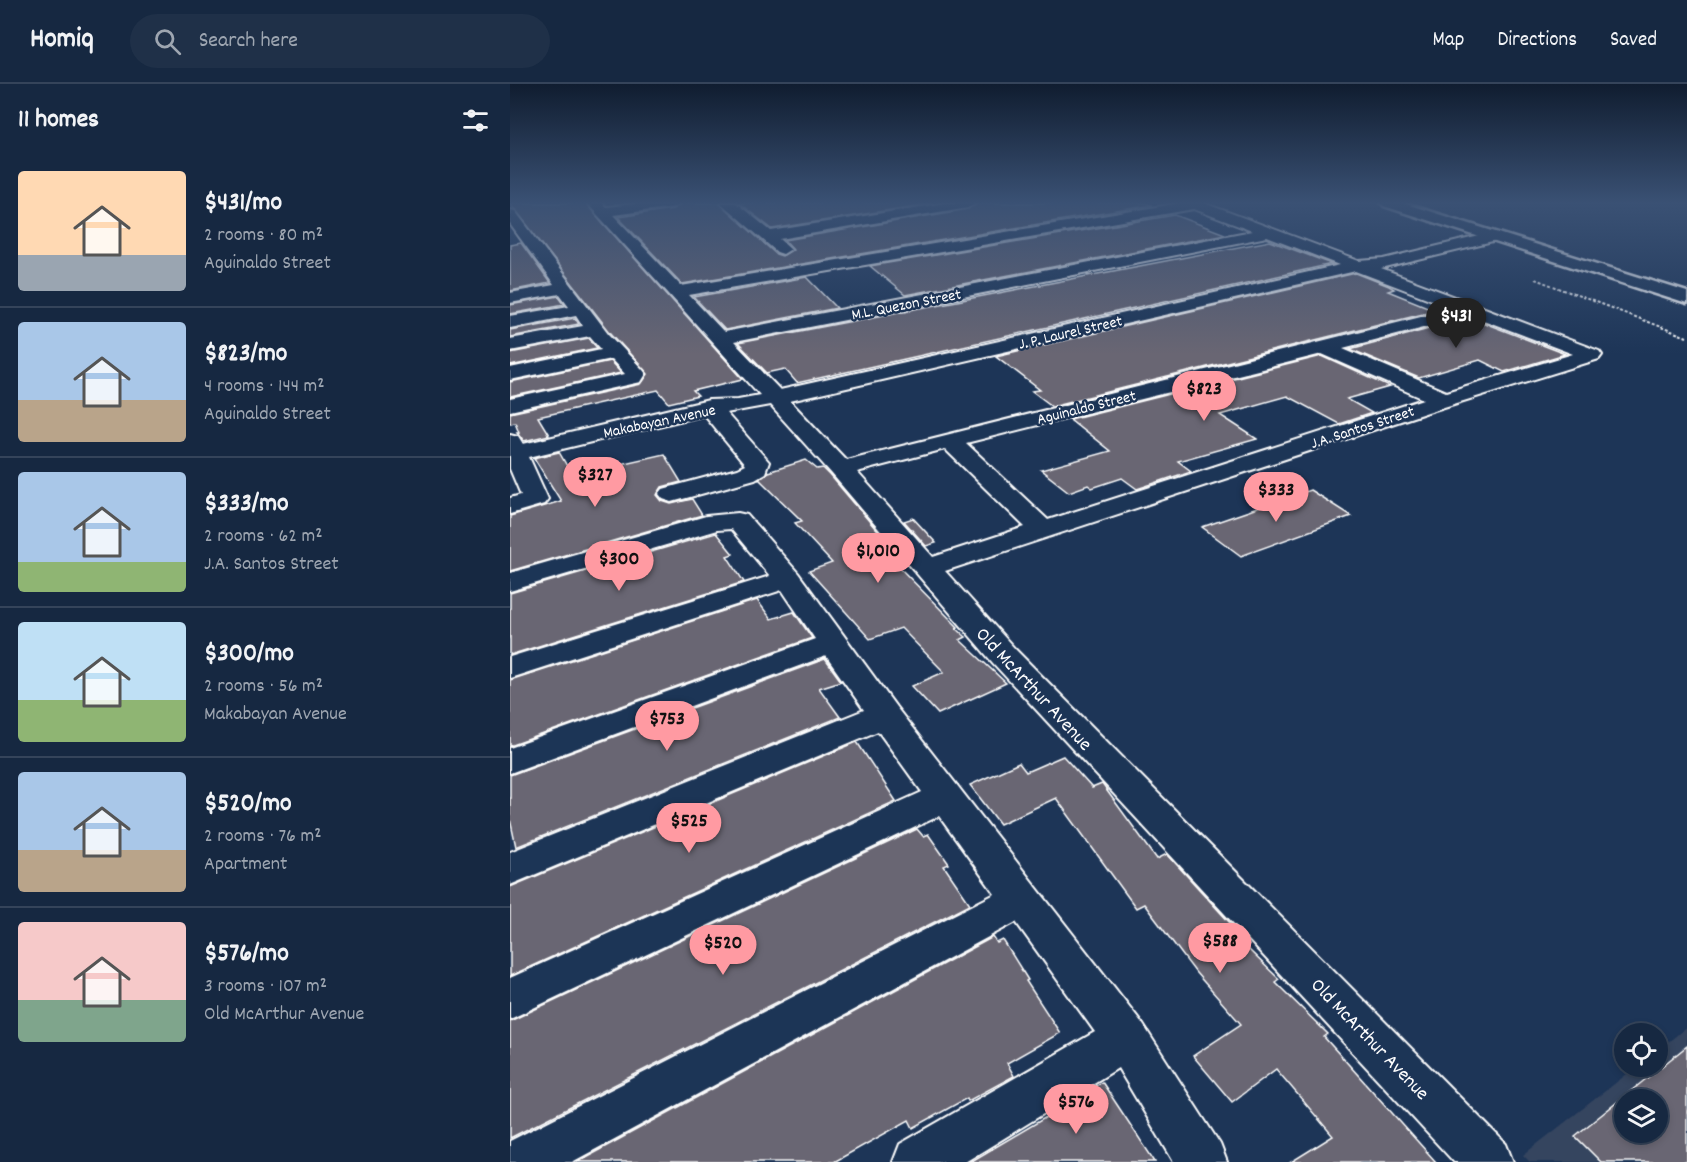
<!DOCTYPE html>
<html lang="en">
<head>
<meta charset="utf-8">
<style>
	body { margin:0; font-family:Dekko,sans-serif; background:#1f3048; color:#f1f3f6; height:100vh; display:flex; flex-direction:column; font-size:22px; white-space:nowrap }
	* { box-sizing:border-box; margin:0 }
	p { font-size:20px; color:#9ea6b1 }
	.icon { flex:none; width:33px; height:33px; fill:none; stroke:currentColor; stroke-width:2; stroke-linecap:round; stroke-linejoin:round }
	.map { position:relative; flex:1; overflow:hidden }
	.sheet { display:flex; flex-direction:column; background:#162841; width:510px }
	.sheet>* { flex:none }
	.tools { position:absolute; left:1104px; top:939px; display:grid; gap:12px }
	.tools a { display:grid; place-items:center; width:54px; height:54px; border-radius:50%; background:#162841; box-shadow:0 3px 9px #0003,0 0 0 2px #35445a; font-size:30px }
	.price { position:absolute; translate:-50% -51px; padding:0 14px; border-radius:21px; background:#ff9aa2; color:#111; font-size:20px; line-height:39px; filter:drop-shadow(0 2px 3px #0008) }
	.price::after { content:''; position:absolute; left:50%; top:36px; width:18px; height:14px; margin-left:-9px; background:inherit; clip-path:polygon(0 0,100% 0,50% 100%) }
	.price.selected { background:#222; color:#fff }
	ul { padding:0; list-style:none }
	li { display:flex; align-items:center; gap:18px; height:150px; padding:0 18px }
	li+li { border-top:2px solid #35445a }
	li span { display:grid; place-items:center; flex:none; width:168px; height:120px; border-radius:6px; color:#555 }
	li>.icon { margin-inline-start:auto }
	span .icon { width:72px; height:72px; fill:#fffc; stroke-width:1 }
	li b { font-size:26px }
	h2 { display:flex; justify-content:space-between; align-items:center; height:72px; padding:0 18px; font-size:26px }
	header { display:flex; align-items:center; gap:36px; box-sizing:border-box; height:84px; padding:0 30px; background:#162841; border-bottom:2px solid #35445a }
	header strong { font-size:28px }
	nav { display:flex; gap:33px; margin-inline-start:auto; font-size:21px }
	.search { width:420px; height:54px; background:#1f3048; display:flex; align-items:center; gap:15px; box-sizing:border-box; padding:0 21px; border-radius:33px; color:#9ea6b1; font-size:22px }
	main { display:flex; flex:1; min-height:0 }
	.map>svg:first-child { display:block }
	.built { fill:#34445f; fill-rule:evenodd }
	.building { fill:#696673; stroke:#fff; stroke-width:1.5; fill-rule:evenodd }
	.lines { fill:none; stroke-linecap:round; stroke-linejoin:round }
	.street-casing { stroke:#fff; stroke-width:4 }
	.highway-casing { stroke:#fff; stroke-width:5 }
	.path { stroke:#fff; stroke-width:2; stroke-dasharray:3 2; stroke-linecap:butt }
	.street { fill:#1d3557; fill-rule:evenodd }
	.highway { fill:#1d3557; fill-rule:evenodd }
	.labels { text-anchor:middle; stroke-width:5; stroke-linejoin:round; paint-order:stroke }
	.far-street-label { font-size:16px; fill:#fff; stroke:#1d3557 }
	.street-label { font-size:20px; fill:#fff; stroke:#1d3557 }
</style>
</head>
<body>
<header>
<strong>Homiq</strong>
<div class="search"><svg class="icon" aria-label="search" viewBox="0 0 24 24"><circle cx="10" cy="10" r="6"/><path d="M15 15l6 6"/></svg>Search here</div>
<nav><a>Map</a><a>Directions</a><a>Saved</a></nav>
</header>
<main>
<section class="sheet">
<h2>11 homes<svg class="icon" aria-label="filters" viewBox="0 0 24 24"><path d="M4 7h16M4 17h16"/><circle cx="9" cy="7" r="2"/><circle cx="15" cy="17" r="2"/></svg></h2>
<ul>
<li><span style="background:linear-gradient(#ffd9b3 70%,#9aa5b1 0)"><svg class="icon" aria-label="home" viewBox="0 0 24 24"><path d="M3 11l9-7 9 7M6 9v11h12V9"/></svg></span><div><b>$431/mo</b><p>2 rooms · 80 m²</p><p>Aguinaldo Street</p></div></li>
<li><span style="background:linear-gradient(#a9c7e8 65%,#b9a48a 0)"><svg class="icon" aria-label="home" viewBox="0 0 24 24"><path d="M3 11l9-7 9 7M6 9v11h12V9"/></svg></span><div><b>$823/mo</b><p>4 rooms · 144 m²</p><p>Aguinaldo Street</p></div></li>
<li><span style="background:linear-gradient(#a9c7e8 75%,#8fb573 0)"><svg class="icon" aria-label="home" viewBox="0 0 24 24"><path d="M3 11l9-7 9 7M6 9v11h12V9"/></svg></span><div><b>$333/mo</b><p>2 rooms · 62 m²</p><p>J.A. Santos Street</p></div></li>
<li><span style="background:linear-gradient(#bfe0f5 65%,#8fb573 0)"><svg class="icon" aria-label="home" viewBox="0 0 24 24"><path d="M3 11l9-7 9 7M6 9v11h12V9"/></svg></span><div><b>$300/mo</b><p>2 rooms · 56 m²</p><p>Makabayan Avenue</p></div></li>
<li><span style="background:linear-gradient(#a9c7e8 65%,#b9a48a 0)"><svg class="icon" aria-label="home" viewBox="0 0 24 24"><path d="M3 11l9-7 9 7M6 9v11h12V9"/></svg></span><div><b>$520/mo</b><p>2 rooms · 76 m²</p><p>Apartment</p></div></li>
<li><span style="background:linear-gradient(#f6c9c9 65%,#7fa58c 0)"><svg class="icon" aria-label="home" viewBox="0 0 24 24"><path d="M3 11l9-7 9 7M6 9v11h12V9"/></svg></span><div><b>$576/mo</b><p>3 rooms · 107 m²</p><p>Old McArthur Avenue</p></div></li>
</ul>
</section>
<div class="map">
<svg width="1177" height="1078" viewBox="0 0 1177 1078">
	<rect width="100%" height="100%" fill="#1d3557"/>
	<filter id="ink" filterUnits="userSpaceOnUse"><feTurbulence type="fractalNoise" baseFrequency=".0167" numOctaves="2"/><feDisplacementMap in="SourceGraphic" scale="12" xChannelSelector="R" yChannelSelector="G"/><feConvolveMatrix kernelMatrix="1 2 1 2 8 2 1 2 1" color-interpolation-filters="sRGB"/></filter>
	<g filter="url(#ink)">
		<!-- built -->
		<path class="built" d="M1177,943v135h-157l-7,-7 113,-88 22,-1v-16zM1114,1016h34v32h-34z"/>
		<!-- building -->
		<g class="building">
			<path d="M0,119h75l158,176 -50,12 5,5 -29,7 -11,-13 -120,27 11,18 -25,6 -7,-9h2l-4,-10 -5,1v-10l131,-29 7,-10 -38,-42z"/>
			<path d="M172,119h37l57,51 6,2 11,-7 -8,-9 183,-31 9,-6h168l7,2 -470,79 -64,-67 55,-8z"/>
			<path d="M229,119h194l-161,26z"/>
			<path d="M665,131l50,19 -320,61 -35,-29z"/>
			<path d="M760,157l62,23 -535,119 -12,-14 -18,4 -29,-30z"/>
			<path d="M11,159l29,40 -40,8v-46z"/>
			<path d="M846,189l33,13 5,3 -6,2 47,19 -383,96 -20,-15 8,-1 -44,-34z"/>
			<path d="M297,193l30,31 -112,22 -31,-33z"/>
			<path d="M49,212l6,8 -55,10v-9z"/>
			<path d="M65,234l4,6 -69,13v-7z"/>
			<path d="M949,236l9,4 11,-3 86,33 -61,18 -24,-12 -61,18 -69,-29z"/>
			<path d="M79,254l8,10 -87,18v-13z"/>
			<path d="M812,272l68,31 -43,12 25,14 -33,11 -52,-28 -67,19 37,24 -79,22 13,10 -54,18 -15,-11 -30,10 -4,-3 -19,7 -28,-22 69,-19 -40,-32z"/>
			<path d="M100,277l11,12 -111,24v-15z"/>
			<path d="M49,368l8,14 6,-2 4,5 4,-1 4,4 79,-18 17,28 -19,5 -5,8 5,6 9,3 21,-5 10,16 -192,56v-55l51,-15 -27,-43z"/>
			<path d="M296,376l11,9 6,-1 7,7 68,80 -8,2 5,6 63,64 -2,1 10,9 -6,3 46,43 -68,31 -26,-28 32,-14 -43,-44 -31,11 -61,-68 23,-8 -37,-40 7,-2 -43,-42 9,-7z"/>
			<path d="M800,406l41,26 -110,40 -39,-29z"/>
			<path d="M403,434l23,25 -10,3 -22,-25z"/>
			<path d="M206,449l17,21 -6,2 17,26 -234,73v-62z"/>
			<path d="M247,516l14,19 23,-7 18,26 -302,108v-66z"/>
			<path d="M315,575l16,22 -22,7 21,29 -324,130 -6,-28v-44z"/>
			<path d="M347,658l39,59 -386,175v-89z"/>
			<path d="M553,672l29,32 10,-4 55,75 10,-5 74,81 8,10 -3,2 33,32 -4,3 53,52 -4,3 112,125h-145l42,-26 -57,-67 -44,33 -39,-46 48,-32 -45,-51 -52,-69 -8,4 -80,-110 -56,26 -30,-39 49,-22 7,9z"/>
			<path d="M407,745l6,7 5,-2 21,30 -5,2 26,38 -460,234v-117z"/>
			<path d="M483,853l4,6 6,-3 25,40 -2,1 34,52 -53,30 7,13 -46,25 -1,-3 -54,30 -4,-8 -75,42h-257z"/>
			<path d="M1177,962v116h-86l-26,-26zM1114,1016h34v32h-34z"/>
			<path d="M592,998l53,80h-185l90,-53 -1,-2z"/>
		</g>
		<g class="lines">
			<!-- street casing -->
			<g class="street-casing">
				<g id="street">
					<path d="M77,119h14l5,4 38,-4h36l-7,4 -60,8 68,71 499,-83h24l155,58 25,-2 112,-27 5,2 3,3 -3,3 -120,29 218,82 3,4 -3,4 -171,53 -483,159 70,78 491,495 7,18h-59l-461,-499 -161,-189 -62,-69 -44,8 43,49 -4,11 -10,6 -83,23 -9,-3 -4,-5 4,-5 74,-20 8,-4 -41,-50 -175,42 19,42 -4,5 -34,10v-16l11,-3 -11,-26v-35l8,2 5,8 186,-44 29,-1 22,-4zM684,125l58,22 -528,101 -35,-37zM757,153l73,28 -560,125 -46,-48zM846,187l97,37 -607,152 -56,-59zM960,231l103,39 -127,38 -103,-44zM812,270l102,45 -376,121 -82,-77zM435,365l80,78 -92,30 -76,-85z"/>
					<path d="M211,119h15l35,28 174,-28h30l-7,4 -188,32 11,10 -8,5 -6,-2z"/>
					<path d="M0,126l5,1 93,122 35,37 3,4 -5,8 -131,29v-12l115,-25 -14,-15 -101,21v-12l91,-19 -11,-13 -80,15v-12l73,-13 -7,-11 -66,13v-12l59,-10 -9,-12 -50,9v-10l44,-8 -44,-61z"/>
					<path d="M228,429l9,2 51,58 98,134 246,316 78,121 7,18h-53l-56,-94 -153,94h-72l7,-18 195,-112 -79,-110 -444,240h-62v-21l485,-247 -56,-78 -429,203v-41l412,-186 -44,-61 -368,154v-33l354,-142 -38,-54 -316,117v-25l305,-109 -33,-49 -272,88v-21l260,-81 -39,-47 -14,1 -207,61v-18l196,-57z"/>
				</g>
			</g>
			<!-- highway casing -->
			<g class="highway-casing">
				<path id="highway" d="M871,119h22l284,89v12l-303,-98z"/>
			</g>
			<!-- path -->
			<path class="path" d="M1025,195l152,58"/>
			<!-- street -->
			<use href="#street" class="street"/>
			<!-- highway -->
			<use href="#highway" class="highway"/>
		</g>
	</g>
	<!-- sky -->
	<linearGradient id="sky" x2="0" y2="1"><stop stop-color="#101d30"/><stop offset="0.44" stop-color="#3a5174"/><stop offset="1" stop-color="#3a5174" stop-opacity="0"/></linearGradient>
	<rect width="1177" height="270" fill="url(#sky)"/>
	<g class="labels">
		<!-- far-street labels -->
		<g class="far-street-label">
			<text transform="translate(396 219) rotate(-11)" y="6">M.L. Quezon Street</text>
			<text transform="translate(560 247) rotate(-13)" y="6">J. P. Laurel Street</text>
			<text transform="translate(576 322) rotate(-14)" y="6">Aguinaldo Street</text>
			<text transform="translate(149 336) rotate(-12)" y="6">Makabayan Avenue</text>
			<text transform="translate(852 342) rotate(-18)" y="6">J.A. Santos Street</text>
		</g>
		<!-- street labels -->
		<g class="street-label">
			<text transform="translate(525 604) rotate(47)" y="7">Old McArthur Avenue</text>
			<text transform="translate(861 954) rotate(46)" y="7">Old McArthur Avenue</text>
		</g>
	</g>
</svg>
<div class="tools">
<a><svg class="icon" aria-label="locate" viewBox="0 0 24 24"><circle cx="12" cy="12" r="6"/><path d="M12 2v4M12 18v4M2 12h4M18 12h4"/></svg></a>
<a><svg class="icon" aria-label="layers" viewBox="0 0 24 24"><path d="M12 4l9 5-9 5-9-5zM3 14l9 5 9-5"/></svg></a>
</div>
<b class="price selected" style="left:946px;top:265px">$431</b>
<b class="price" style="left:694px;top:338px">$823</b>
<b class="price" style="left:85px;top:424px">$327</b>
<b class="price" style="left:766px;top:439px">$333</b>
<b class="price" style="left:368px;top:500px">$1,010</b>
<b class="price" style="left:109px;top:508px">$300</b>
<b class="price" style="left:157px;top:668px">$753</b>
<b class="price" style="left:179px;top:770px">$525</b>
<b class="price" style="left:710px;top:890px">$588</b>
<b class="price" style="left:213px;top:892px">$520</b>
<b class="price" style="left:566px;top:1051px">$576</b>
</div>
</main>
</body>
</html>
